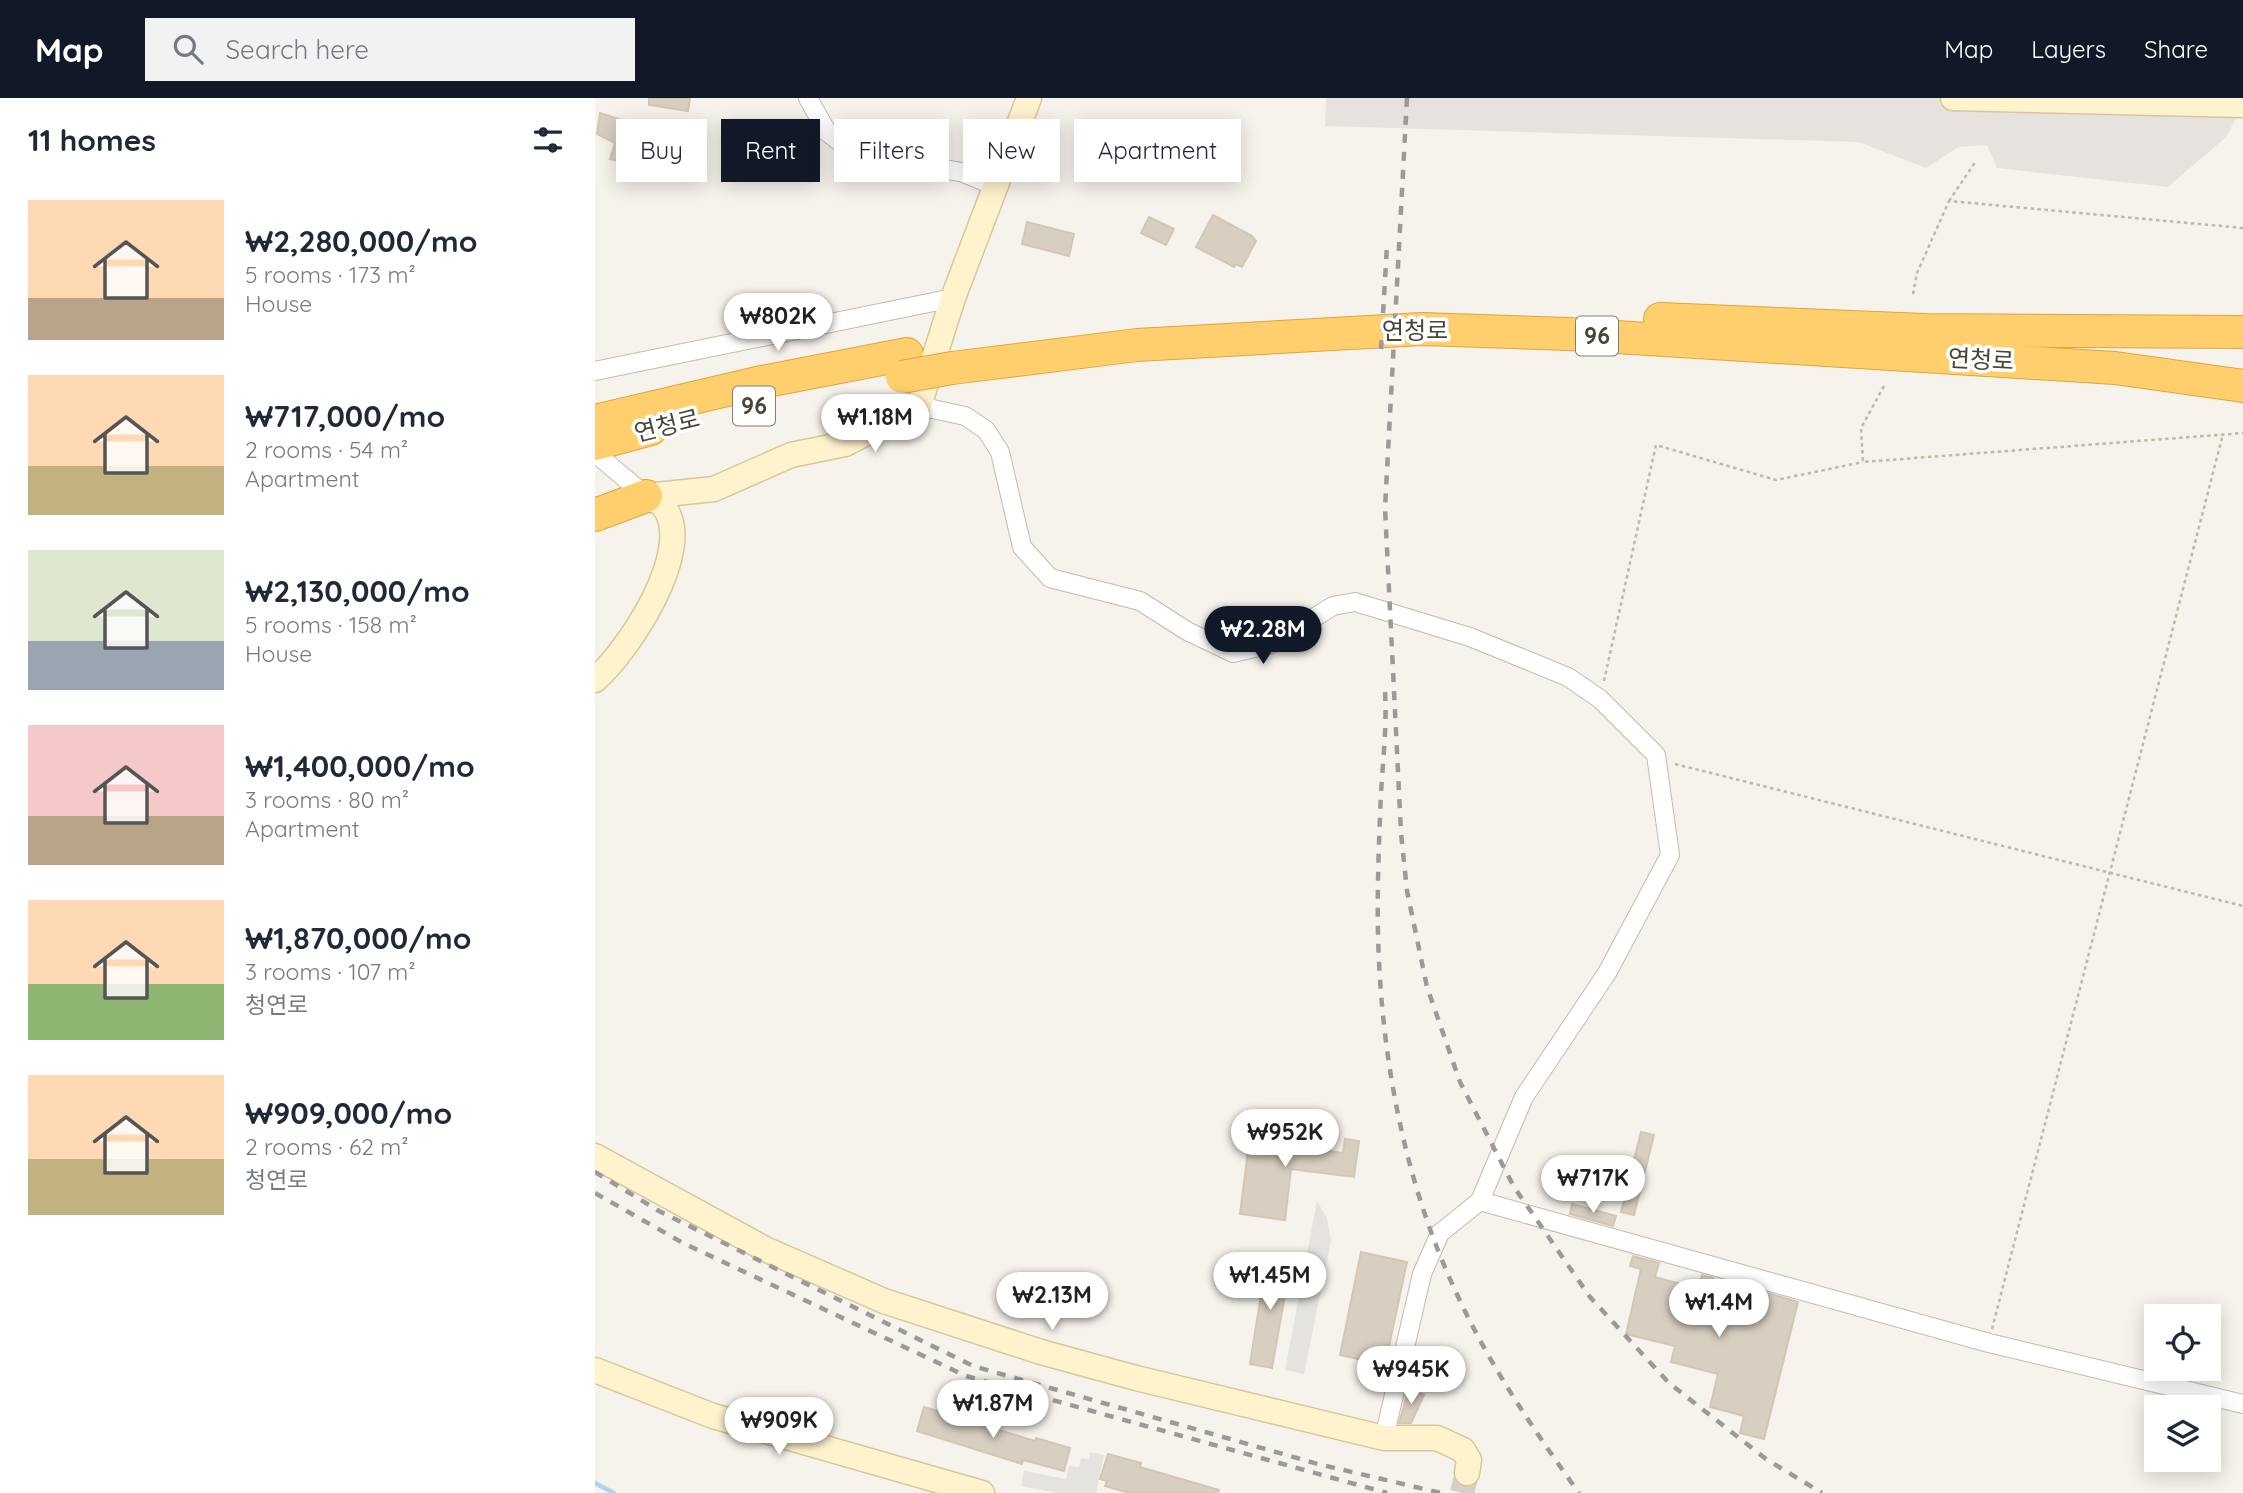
<!DOCTYPE html>
<html lang="en">
<head>
<meta charset="utf-8">
<style>
	body { margin:0; font-family:Quicksand,"Noto Sans KR",sans-serif; background:#f2f2f3; color:#1f2937; height:100vh; display:flex; flex-direction:column; font-size:26px; white-space:nowrap }
	* { box-sizing:border-box; margin:0 }
	p { font-size:23px; color:#747a83 }
	.icon { flex:none; width:38px; height:38px; fill:none; stroke:currentColor; stroke-width:2; stroke-linecap:round; stroke-linejoin:round }
	.map { position:relative; flex:1; overflow:hidden }
	.sheet { display:flex; flex-direction:column; background:#fff; width:595px }
	.sheet>* { flex:none }
	.guide { position:absolute; left:21px; top:21px; width:665px; height:63px; display:flex; gap:14px }
	.buttons { position:absolute; left:1549px; top:1206px; display:grid; gap:14px }
	.buttons a { display:grid; place-items:center; width:77px; height:77px; border-radius:0px; background:#fff; box-shadow:0 4px 18px #0003; font-size:35px }
	.price { position:absolute; translate:-50% -60px; padding:0 16px; border-radius:24px; background:#fff; color:#222; font-size:23px; line-height:46px; filter:drop-shadow(0 2px 4px #0008) }
	.price::after { content:''; position:absolute; left:50%; top:42px; width:21px; height:16px; margin-left:-10px; background:inherit; clip-path:polygon(0 0,100% 0,50% 100%) }
	.price.current { background:#111827; color:#fff }
	ul { padding:0; list-style:none }
	li { display:flex; align-items:center; gap:21px; height:175px; padding:0 28px }
	li span { display:grid; place-items:center; flex:none; width:196px; height:140px; border-radius:0px; color:#555 }
	li>.icon { margin-inline-start:auto }
	span .icon { width:84px; height:84px; fill:#fffc; stroke-width:1 }
	li b { font-size:30px }
	h2 { display:flex; justify-content:space-between; align-items:center; height:84px; padding:0 28px; font-size:30px }
	.chip { padding:0 24px; border-radius:0px; background:#fff; box-shadow:0 4px 18px #0003; font-size:24px; line-height:63px }
	.chip.current { background:#111827; color:#fff }
	header { display:flex; align-items:center; gap:42px; box-sizing:border-box; height:98px; padding:0 35px; background:#111827; color:#fff }
	header strong { font-size:33px }
	nav { display:flex; gap:38px; margin-inline-start:auto; font-size:24px }
	.search { width:490px; height:63px; background:#f2f2f3; display:flex; align-items:center; gap:18px; box-sizing:border-box; padding:0 24px; border-radius:0px; color:#747a83; font-size:26px }
	main { display:flex; flex:1; min-height:0 }
	.map>svg:first-child { display:block }
	.industrial { fill:#e6e2dd }
	.parking { fill:#e5e3e0 }
	.lines { fill:none; stroke-linecap:round; stroke-linejoin:round }
	.stream { stroke:#a9d4f2; stroke-width:4.5 }
	.building { fill:#d8cfc1; stroke:#d3c7b4; stroke-width:2 }
	.secondary-tunnel { stroke:#d4d0c8; stroke-width:24; stroke-dasharray:24 12; stroke-linecap:butt }
	.street-casing { stroke:#c2bbae; stroke-width:20 }
	.secondary-casing { stroke:#d6c79b; stroke-width:27 }
	.highway-casing { stroke:#e0a43c; stroke-width:34 }
	.path { stroke:#c4b79f; stroke-width:2.5; stroke-dasharray:3.5 3.5; stroke-linecap:butt }
	.street { stroke:#fff; stroke-width:18 }
	.secondary { stroke:#fff3cd; stroke-width:24 }
	.highway { stroke:#ffcf6e; stroke-width:32 }
	.rail { stroke:#9a9a9a; stroke-width:4.5; stroke-dasharray:9 9; stroke-linecap:butt }
	.highway-bridge-casing { stroke:#e0a43c; stroke-width:34; stroke-linecap:butt }
	.highway-bridge { stroke:#ffcf6e; stroke-width:32 }
	.labels { text-anchor:middle; stroke-width:7; stroke-linejoin:round; paint-order:stroke }
	.shield { fill:#fff; stroke:#817c74; stroke-width:2 }
	.shield-label { font-size:23px; font-weight:bold; fill:#4b4439 }
	.street-label { font-size:24px; fill:#4b4439; stroke:#fff }
</style>
</head>
<body>
<header>
<strong>Map</strong>
<div class="search"><svg class="icon" aria-label="search" viewBox="0 0 24 24"><circle cx="10" cy="10" r="6"/><path d="M15 15l6 6"/></svg>Search here</div>
<nav><a>Map</a><a>Layers</a><a>Share</a></nav>
</header>
<main>
<section class="sheet">
<h2>11 homes<svg class="icon" aria-label="filters" viewBox="0 0 24 24"><path d="M4 7h16M4 17h16"/><circle cx="9" cy="7" r="2"/><circle cx="15" cy="17" r="2"/></svg></h2>
<ul>
<li><span style="background:linear-gradient(#ffd9b3 70%,#b9a48a 0)"><svg class="icon" aria-label="home" viewBox="0 0 24 24"><path d="M3 11l9-7 9 7M6 9v11h12V9"/></svg></span><div><b>₩2,280,000/mo</b><p>5 rooms · 173 m²</p><p>House</p></div></li>
<li><span style="background:linear-gradient(#ffd9b3 65%,#c2b280 0)"><svg class="icon" aria-label="home" viewBox="0 0 24 24"><path d="M3 11l9-7 9 7M6 9v11h12V9"/></svg></span><div><b>₩717,000/mo</b><p>2 rooms · 54 m²</p><p>Apartment</p></div></li>
<li><span style="background:linear-gradient(#dfe7d0 65%,#9aa5b1 0)"><svg class="icon" aria-label="home" viewBox="0 0 24 24"><path d="M3 11l9-7 9 7M6 9v11h12V9"/></svg></span><div><b>₩2,130,000/mo</b><p>5 rooms · 158 m²</p><p>House</p></div></li>
<li><span style="background:linear-gradient(#f6c9c9 65%,#b9a48a 0)"><svg class="icon" aria-label="home" viewBox="0 0 24 24"><path d="M3 11l9-7 9 7M6 9v11h12V9"/></svg></span><div><b>₩1,400,000/mo</b><p>3 rooms · 80 m²</p><p>Apartment</p></div></li>
<li><span style="background:linear-gradient(#ffd9b3 60%,#8fb573 0)"><svg class="icon" aria-label="home" viewBox="0 0 24 24"><path d="M3 11l9-7 9 7M6 9v11h12V9"/></svg></span><div><b>₩1,870,000/mo</b><p>3 rooms · 107 m²</p><p>청연로</p></div></li>
<li><span style="background:linear-gradient(#ffd9b3 60%,#c2b280 0)"><svg class="icon" aria-label="home" viewBox="0 0 24 24"><path d="M3 11l9-7 9 7M6 9v11h12V9"/></svg></span><div><b>₩909,000/mo</b><p>2 rooms · 62 m²</p><p>청연로</p></div></li>
</ul>
</section>
<div class="map">
<svg width="1648" height="1395" viewBox="0 0 1648 1395">
	<rect width="100%" height="100%" fill="#f6f3ec"/>
	<!-- industrial -->
	<path class="industrial" d="M731,0h915l-1,13 -14,26 -58,50 -171,-19 -10,-23 -29,2 -32,21 -67,-26 -534,-16z"/>
	<!-- parking -->
	<g class="parking">
		<path d="M722,1103l10,17 4,23 -27,133 -19,-4z"/>
		<path d="M495,1354l14,3 -8,38h-38l-37,-7 3,-15 42,8 3,-13 10,1 2,-9 8,1z"/>
	</g>
	<g class="lines">
		<!-- stream -->
		<path class="stream" d="M0,1385l19,10"/>
	</g>
	<!-- building -->
	<g class="building">
		<path d="M54,0h41l-2,13 -39,-6z"/>
		<path d="M5,15l31,10 34,2 -2,22 -28,-2 -6,19 -19,-5 5,-16 -18,-9z"/>
		<path d="M618,117l39,21 4,5 -14,26 -6,-3 -2,3 -38,-20z"/>
		<path d="M554,119l25,12 -8,16 -25,-12z"/>
		<path d="M432,124l47,12 -5,22 -47,-12z"/>
		<path d="M656,1029l45,5 -2,14 49,7 2,-14 14,2 -5,36 -63,-8 -6,51 -45,-6z"/>
		<path d="M1046,1034l13,3 -20,80 -13,-3z"/>
		<path d="M977,1106l44,12 -3,10 -43,-12z"/>
		<path d="M766,1154l46,10 -22,103 -45,-10z"/>
		<path d="M1038,1158l26,7 -4,14 44,12 3,-14 11,3 -1,3 6,1 -9,35 22,6 9,-38 58,17 -34,137 -24,-6 4,-17 -34,-9 8,-33 -47,-12 4,-16 -49,-12 15,-65 -11,-3z"/>
		<path d="M672,1159l24,4 -19,107 -22,-4z"/>
		<path d="M814,1290l15,7 -13,28h-12z"/>
		<path d="M329,1309l111,34 1,-3 34,10 -6,23 -41,-11 -1,4 -105,-33z"/>
		<path d="M513,1356l33,9 -1,4 79,23 -1,3h-88l-25,-7 2,-5 -7,-2z"/>
	</g>
	<g class="lines">
		<!-- secondary-tunnel -->
		<path class="secondary-tunnel" d="M867,1395l5,-20"/>
		<!-- street casing -->
		<g class="street-casing">
			<g id="street">
				<path d="M213,0l19,34 13,10 52,19 69,11 34,14"/>
				<path d="M0,273l358,-73"/>
				<path d="M324,308l46,10 21,14 14,22 22,95 28,31 90,23 47,30 46,22 38,-9 62,-38 22,-4 115,35 98,40 32,22 56,56 14,100 -63,118 -83,124 -44,104 509,142 254,61"/>
				<path d="M0,355l51,43"/>
				<path d="M789,1340l38,-164 18,-41 40,-32"/>
			</g>
		</g>
		<!-- secondary casing -->
		<g class="secondary-casing">
			<g id="secondary">
				<path d="M1358,0l290,7"/>
				<path d="M0,582c33,-29 101,-130 69,-173 -3,-5 -13,-8 -18,-11l68,-7 77,-34 54,-11 74,-38 34,-108 76,-200"/>
				<path d="M0,1058l170,93 119,52 157,51 95,26 248,60h53l26,12 6,10 -2,13"/>
				<path d="M0,1272l118,46 269,77"/>
			</g>
		</g>
		<!-- highway casing -->
		<g class="highway-casing">
			<g id="highway">
				<path d="M1065,221l265,11 318,2"/>
				<path d="M357,270l185,-23 285,-16 146,5 547,34 128,18"/>
				<path d="M0,323l162,-38 150,-29"/>
				<path d="M0,346l56,-15"/>
				<path d="M0,417l51,-19"/>
			</g>
		</g>
		<!-- path -->
		<g class="path">
			<path d="M1354,103l27,-40"/>
			<path d="M1318,196l4,-21 32,-72 294,27"/>
			<path d="M1289,288l-23,42 2,34 380,-29"/>
			<path d="M1009,583l52,-236 120,35 87,-18"/>
			<path d="M1080,666l568,142"/>
			<path d="M1397,1231l231,-895"/>
		</g>
		<!-- street -->
		<use href="#street" class="street"/>
		<!-- secondary -->
		<use href="#secondary" class="secondary"/>
		<!-- highway -->
		<use href="#highway" class="highway"/>
		<!-- rail -->
		<g class="rail">
			<path d="M812,0l-22,410 16,325 6,58 20,96 33,95 54,105 76,110 79,86 97,76 56,34"/>
			<path d="M786,251l6,-104"/>
			<path d="M790,594c2,34 -2,67 -4,101 -2,47 -4,95 -3,142 3,121 26,245 77,355 33,73 78,139 124,203"/>
			<path d="M0,1074l64,39 314,155 345,98 123,29"/>
			<path d="M0,1095l88,50 283,133 421,117"/>
		</g>
		<!-- highway-bridge casing -->
		<g class="highway-bridge-casing">
			<path id="highway-bridge" d="M307,279l50,-9"/>
		</g>
		<!-- highway-bridge -->
		<use href="#highway-bridge" class="highway-bridge"/>
	</g>
	<g class="labels">
		<!-- shield labels -->
		<g class="shield">
			<rect x="981" y="218.5" width="42" height="39" rx="5"/>
			<rect x="138" y="288.5" width="42" height="39" rx="5"/>
		</g>
		<g class="shield-label">
			<text x="1002" y="246">96</text>
			<text x="159" y="316">96</text>
		</g>
		<!-- street labels -->
		<g class="street-label">
			<text x="820" y="241">연청로</text>
			<text transform="translate(1386 262) rotate(3)" y="8">연청로</text>
			<text transform="translate(72 328) rotate(-14)" y="8">연청로</text>
		</g>
	</g>
</svg>
<div class="buttons">
<a><svg class="icon" aria-label="locate" viewBox="0 0 24 24"><circle cx="12" cy="12" r="6"/><path d="M12 2v4M12 18v4M2 12h4M18 12h4"/></svg></a>
<a><svg class="icon" aria-label="layers" viewBox="0 0 24 24"><path d="M12 4l9 5-9 5-9-5zM3 14l9 5 9-5"/></svg></a>
</div>
<b class="price" style="left:183px;top:255px">₩802K</b>
<b class="price" style="left:280px;top:356px">₩1.18M</b>
<b class="price current" style="left:668px;top:568px">₩2.28M</b>
<b class="price" style="left:690px;top:1071px">₩952K</b>
<b class="price" style="left:998px;top:1117px">₩717K</b>
<b class="price" style="left:675px;top:1214px">₩1.45M</b>
<b class="price" style="left:457px;top:1234px">₩2.13M</b>
<b class="price" style="left:1124px;top:1241px">₩1.4M</b>
<b class="price" style="left:816px;top:1308px">₩945K</b>
<b class="price" style="left:398px;top:1342px">₩1.87M</b>
<b class="price" style="left:184px;top:1359px">₩909K</b>
<div class="guide">
<a class="chip">Buy</a>
<a class="chip current">Rent</a>
<a class="chip">Filters</a>
<a class="chip">New</a>
<a class="chip">Apartment</a>
</div>
</div>
</main>
</body>
</html>
